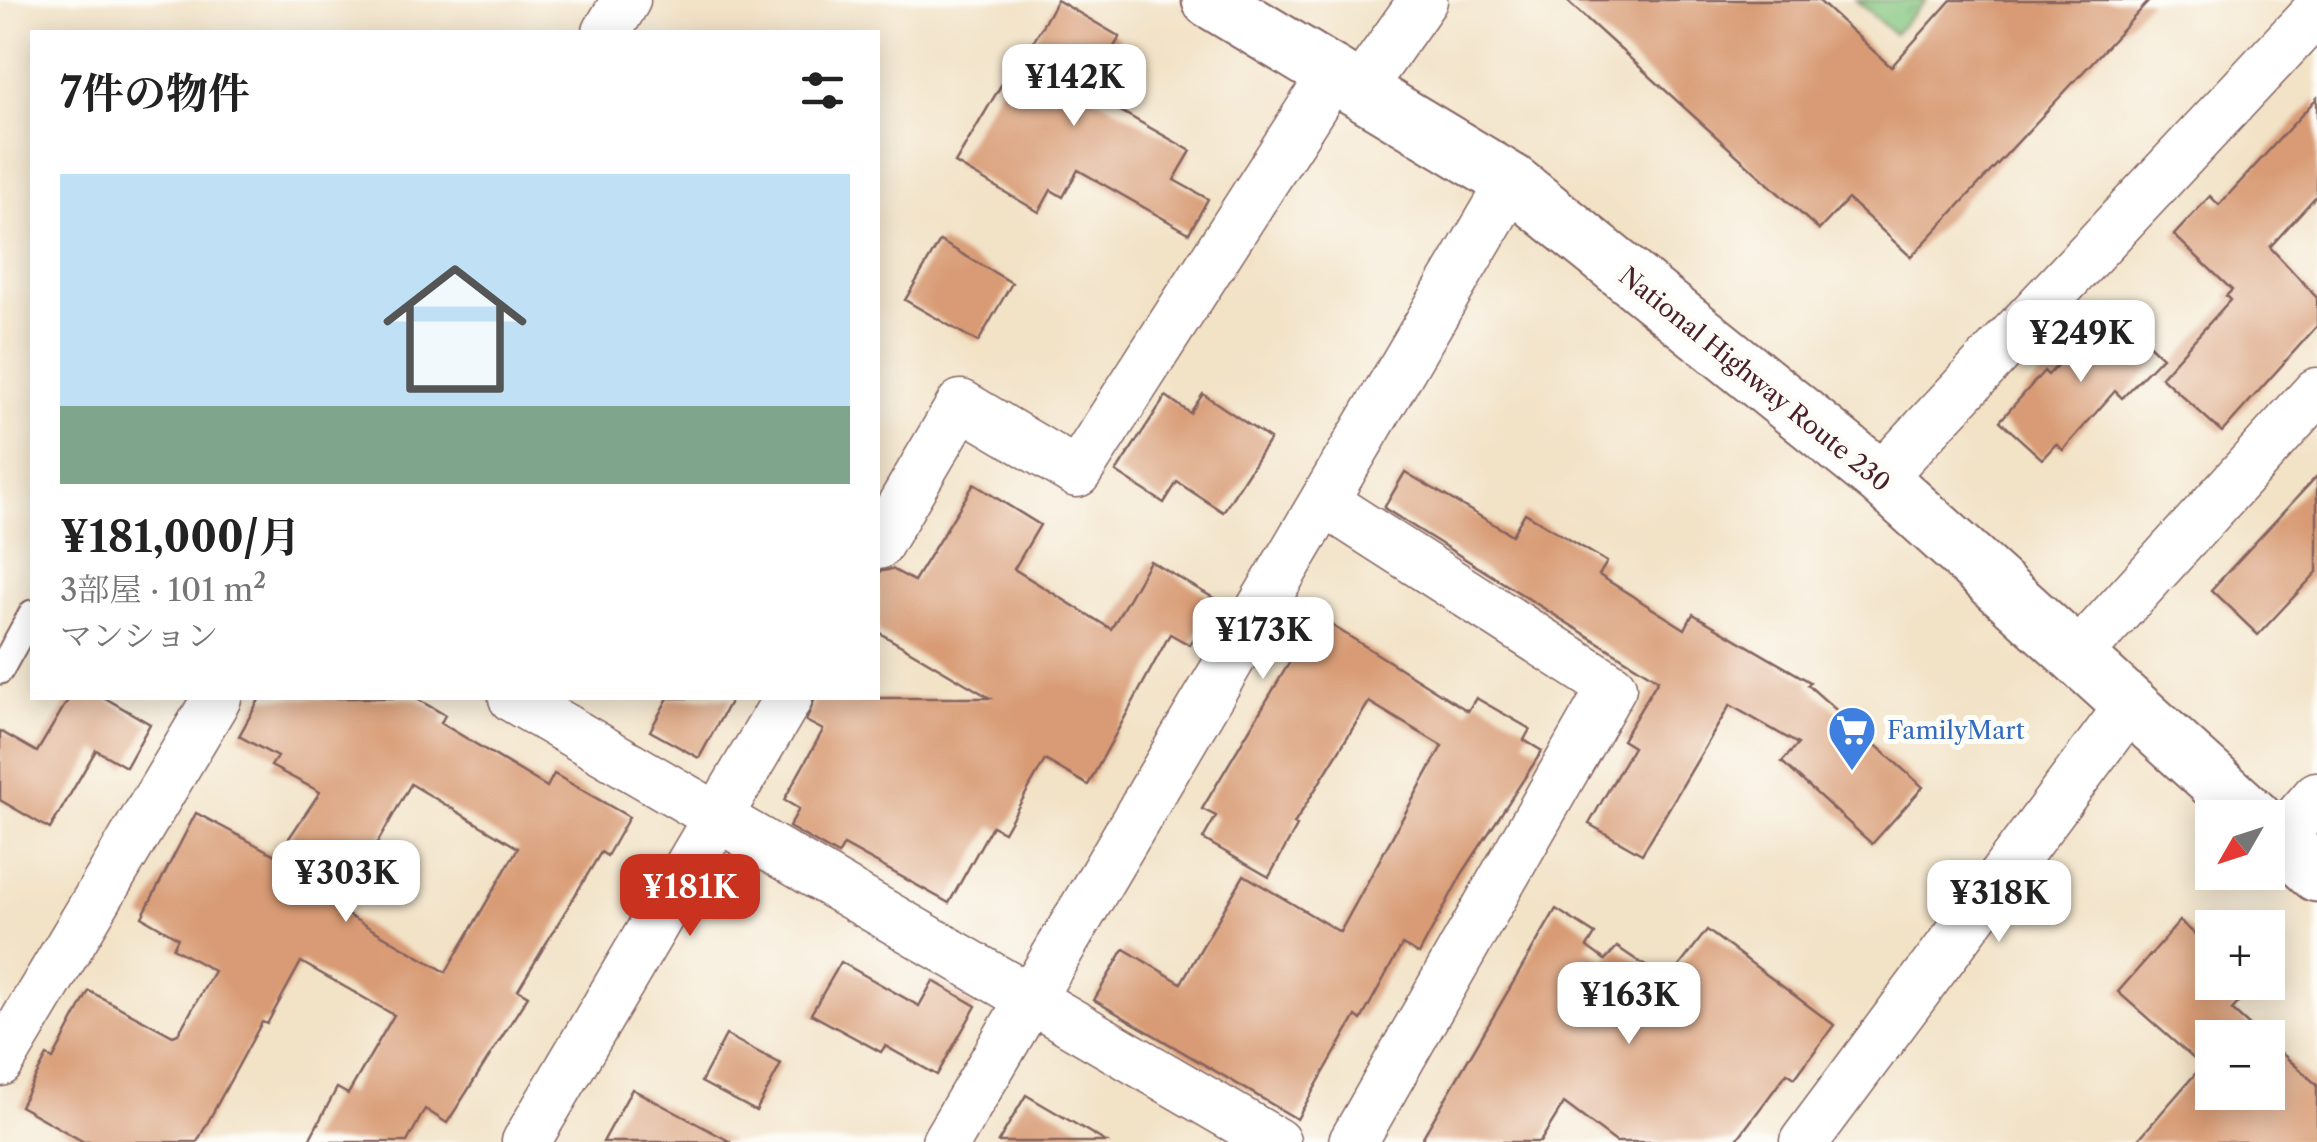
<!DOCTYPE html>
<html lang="ja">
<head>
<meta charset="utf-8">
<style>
	body { margin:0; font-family:"Libre Caslon Text","Noto Serif JP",serif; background:#f2f2f2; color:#222; height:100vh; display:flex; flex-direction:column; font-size:38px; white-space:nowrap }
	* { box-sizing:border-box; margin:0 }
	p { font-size:32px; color:#767676 }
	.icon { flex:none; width:55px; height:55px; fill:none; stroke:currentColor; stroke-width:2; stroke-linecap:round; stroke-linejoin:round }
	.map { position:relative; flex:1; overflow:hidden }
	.panel { position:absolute; left:30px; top:30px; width:850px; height:670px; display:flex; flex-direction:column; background:#fff; border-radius:0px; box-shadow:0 5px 25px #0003 }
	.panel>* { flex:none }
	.needle { width:65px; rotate:231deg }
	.buttons { position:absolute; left:2195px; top:800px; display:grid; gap:20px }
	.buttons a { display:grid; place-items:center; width:90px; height:90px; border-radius:0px; background:#fff; box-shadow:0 5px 25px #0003; font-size:50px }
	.price { position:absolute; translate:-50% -85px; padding:0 22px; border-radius:20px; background:#fff; color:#222; font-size:32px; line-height:65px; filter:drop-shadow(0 2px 5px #0008) }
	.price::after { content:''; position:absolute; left:50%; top:60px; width:30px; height:22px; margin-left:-15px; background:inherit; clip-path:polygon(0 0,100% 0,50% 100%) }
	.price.current { background:#c8321e; color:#fff }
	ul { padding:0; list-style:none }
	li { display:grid; align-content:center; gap:20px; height:530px; padding:0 30px }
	li span { display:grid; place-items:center; height:310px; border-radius:0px; color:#555 }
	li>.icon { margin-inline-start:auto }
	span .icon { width:180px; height:180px; fill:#fffc; stroke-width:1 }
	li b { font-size:42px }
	h2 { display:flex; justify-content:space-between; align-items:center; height:120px; padding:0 30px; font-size:42px }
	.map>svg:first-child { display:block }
	.park { fill:url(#park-crowns); stroke:#687456; stroke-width:2.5 }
	.building { fill:#d89b74; fill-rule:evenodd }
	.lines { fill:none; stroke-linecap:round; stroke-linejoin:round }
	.lane-casing { stroke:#856361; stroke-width:29 }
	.street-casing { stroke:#856361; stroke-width:51 }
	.highway-casing { stroke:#856361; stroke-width:59 }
	.lane { stroke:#fff; stroke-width:25 }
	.street { stroke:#fff; stroke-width:48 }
	.highway { stroke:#fff; stroke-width:55 }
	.labels { text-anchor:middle; stroke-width:10; stroke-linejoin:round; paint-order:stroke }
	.street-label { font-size:25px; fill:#4a1f2b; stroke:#fdfcf7 }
	.shop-label { font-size:25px; fill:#366cbe; stroke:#fdfcf7; text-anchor:start }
</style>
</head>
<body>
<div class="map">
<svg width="2317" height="1142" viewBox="0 0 2317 1142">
	<defs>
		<pattern id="park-crowns" width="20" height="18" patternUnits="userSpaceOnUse" patternTransform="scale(2.5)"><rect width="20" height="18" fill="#86c880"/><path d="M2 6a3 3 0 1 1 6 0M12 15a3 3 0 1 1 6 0" fill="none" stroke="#75ab6f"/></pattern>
	</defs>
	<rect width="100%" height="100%" fill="#fdfcf7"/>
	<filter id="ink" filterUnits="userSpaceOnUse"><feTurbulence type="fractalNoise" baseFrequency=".01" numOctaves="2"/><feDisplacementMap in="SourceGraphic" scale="20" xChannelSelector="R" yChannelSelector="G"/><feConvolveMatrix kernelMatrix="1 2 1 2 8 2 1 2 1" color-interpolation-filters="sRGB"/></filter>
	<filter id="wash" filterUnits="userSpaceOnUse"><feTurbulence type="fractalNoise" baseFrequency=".0048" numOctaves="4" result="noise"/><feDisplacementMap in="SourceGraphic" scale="40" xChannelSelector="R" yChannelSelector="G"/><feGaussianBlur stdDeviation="2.25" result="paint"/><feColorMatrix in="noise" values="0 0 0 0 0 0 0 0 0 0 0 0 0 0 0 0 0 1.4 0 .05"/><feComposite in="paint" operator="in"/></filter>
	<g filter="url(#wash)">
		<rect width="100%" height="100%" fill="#f2e2c6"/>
		<!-- park -->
		<path class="park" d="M1856,0h70l-32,34z"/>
		<g id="blocks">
			<!-- building -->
			<g class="building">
				<path d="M1057,0l63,37 -33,55 104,59 -17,29 34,19 -19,34 -111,-63 -15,27 -12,-7 -12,22 -84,-49 65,-110 5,3z"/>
				<path d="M1566,0h252l73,67 60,-67h199l-239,257 -63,-58 -29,31z"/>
				<path d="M2317,98v97l-47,52 47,51v28l-95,106 -61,-55 69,-77 -4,-4 6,-6 -58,-55 36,-39 9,9z"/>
				<path d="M940,241l72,42 -34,59 -73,-42z"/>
				<path d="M2111,308l51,49 -40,41 -7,-7 -52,59 -7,-6 -14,15 -42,-38 44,-50 4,4z"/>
				<path d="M1203,394l67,45 -47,73 -46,-30 -13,21 -48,-31 50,-76 24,17z"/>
				<path d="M1405,472l107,63 13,-22 82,49 -8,13 86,54 8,-15 117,68 -2,3 115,102 -51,57 -90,-82 16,-18 -68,-39 -88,149 -53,-30 44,-77 -11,-7 36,-60 -274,-172z"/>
				<path d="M2317,476v96l-59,63 -47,-45z"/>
				<path d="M974,484l66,41 -26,44 97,60 39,-68 67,39 -27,45 -20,-11 -82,151 -43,-25 -41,72 -12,-6 -43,77 -105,-58 -6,10 -49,-28 10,-18 -15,-9 39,-70 -17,-9 9,-23h175l-112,-66v-60l14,-3 22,12z"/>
				<path d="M1317,616l151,95 8,-13 54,31 -6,11 18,11 -80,123 -43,80 -17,-9 -41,75 -5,-4 -59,103 -203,-119 30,-51 57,34 63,-108 96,57 102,-186 -73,-44 -75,122 3,2 -28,51 -66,-38 13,-23 -14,-7z"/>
				<path d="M69,698h36l45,26 -24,43 -30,-17 -46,79 -50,-29v-69l37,21z"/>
				<path d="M260,698h155l30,17 -4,8 106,64 7,-13 75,43 -22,39 -6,-4 -83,138 10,6 -81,127 -22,-14 -18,33h-99l29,-54 11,6 46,-79 -93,-53 -34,62 -5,-2 -65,120h-113l-64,-36 27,-50 6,3 36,-68 84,45 5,-2 36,-63 -41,-23 5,-10 -36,-21 54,-104 81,43 43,-64 -49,-26 6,-9 -38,-21zM411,784l107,64 -72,124 -107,-62z"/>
				<path d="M668,698h64l-33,60 -49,-27z"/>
				<path d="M1556,909l39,25 -8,13 18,13 12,-13 51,34 39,-51 127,95 -39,53 -8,-5 -52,69h-119l-52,-39 -24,39h-120z"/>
				<path d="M2180,921l32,28v33h44l-24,28 31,28h-51v54h56v-51l49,44v57h-181l66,-76 -84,-74z"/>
				<path d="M841,962l78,44 14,-25 43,25 -39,69 -52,-29 -4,6 -70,-38z"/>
				<path d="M726,1035l55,29 -25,47 -55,-29z"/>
				<path d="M632,1089l99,53h-128z"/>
				<path d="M1026,1095l80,47h-108z"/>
			</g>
		</g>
	</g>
	<g filter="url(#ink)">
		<use href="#blocks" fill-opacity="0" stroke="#856361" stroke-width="2.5"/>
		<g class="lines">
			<!-- lane casing -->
			<g class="lane-casing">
				<path id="lane" d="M0,671l32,-58"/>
			</g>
			<!-- street casing -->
			<g class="street-casing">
				<g id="street">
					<path d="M607,32l19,-32"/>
					<path d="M1361,88l62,-88"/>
					<path d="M1880,478l437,-467"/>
					<path d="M1324,502l288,185 -259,455"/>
					<path d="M878,545l83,-141 116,69 258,-402"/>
					<path d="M2078,655l239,-263"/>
					<path d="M513,698l763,444"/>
					<path d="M2279,840l38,-44"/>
					<path d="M0,1062l217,-364"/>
					<path d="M526,1142l262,-444"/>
					<path d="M946,1142l566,-960"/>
					<path d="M1804,1142l328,-440"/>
				</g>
			</g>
			<!-- highway casing -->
			<g class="highway-casing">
				<g id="highway">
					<path d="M1210,0l302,182 368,296 375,340"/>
					<path d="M2268,829l49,45"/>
				</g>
			</g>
			<!-- lane -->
			<use href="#lane" class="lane"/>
			<!-- street -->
			<use href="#street" class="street"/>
			<!-- highway -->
			<use href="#highway" class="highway"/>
		</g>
	</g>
	<!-- icons -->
	<defs>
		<g id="supermarket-pin" transform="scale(2.5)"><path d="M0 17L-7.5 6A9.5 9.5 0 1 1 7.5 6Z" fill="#3f7fe0" stroke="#fdfcf7"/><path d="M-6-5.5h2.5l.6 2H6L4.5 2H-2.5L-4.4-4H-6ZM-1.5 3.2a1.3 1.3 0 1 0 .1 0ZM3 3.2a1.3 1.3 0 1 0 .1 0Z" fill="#fff"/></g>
	</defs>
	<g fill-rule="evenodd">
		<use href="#supermarket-pin" x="1852" y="730"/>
	</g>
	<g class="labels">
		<!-- street labels -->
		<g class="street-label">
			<text transform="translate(1755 379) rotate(39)" y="9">National Highway Route 230</text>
		</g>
		<!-- shop labels -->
		<g class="shop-label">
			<text x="1887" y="739">FamilyMart</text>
		</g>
	</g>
</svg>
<div class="buttons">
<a><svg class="needle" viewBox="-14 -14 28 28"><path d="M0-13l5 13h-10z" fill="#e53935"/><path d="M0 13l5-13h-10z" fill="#767676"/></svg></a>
<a>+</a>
<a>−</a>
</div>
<b class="price" style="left:1074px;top:129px">¥142K</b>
<b class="price" style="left:2081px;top:385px">¥249K</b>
<b class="price" style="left:1263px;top:682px">¥173K</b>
<b class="price" style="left:346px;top:925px">¥303K</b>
<b class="price current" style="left:690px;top:939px">¥181K</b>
<b class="price" style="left:1999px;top:945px">¥318K</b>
<b class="price" style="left:1629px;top:1047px">¥163K</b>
<section class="panel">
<h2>7件の物件<svg class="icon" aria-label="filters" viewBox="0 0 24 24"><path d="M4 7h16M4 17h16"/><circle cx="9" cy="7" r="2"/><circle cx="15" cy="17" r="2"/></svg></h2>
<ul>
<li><span style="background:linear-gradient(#bfe0f5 75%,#7fa58c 0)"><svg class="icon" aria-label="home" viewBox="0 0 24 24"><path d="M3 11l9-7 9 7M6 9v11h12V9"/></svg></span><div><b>¥181,000/月</b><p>3部屋 · 101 m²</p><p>マンション</p></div></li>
</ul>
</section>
</div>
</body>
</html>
